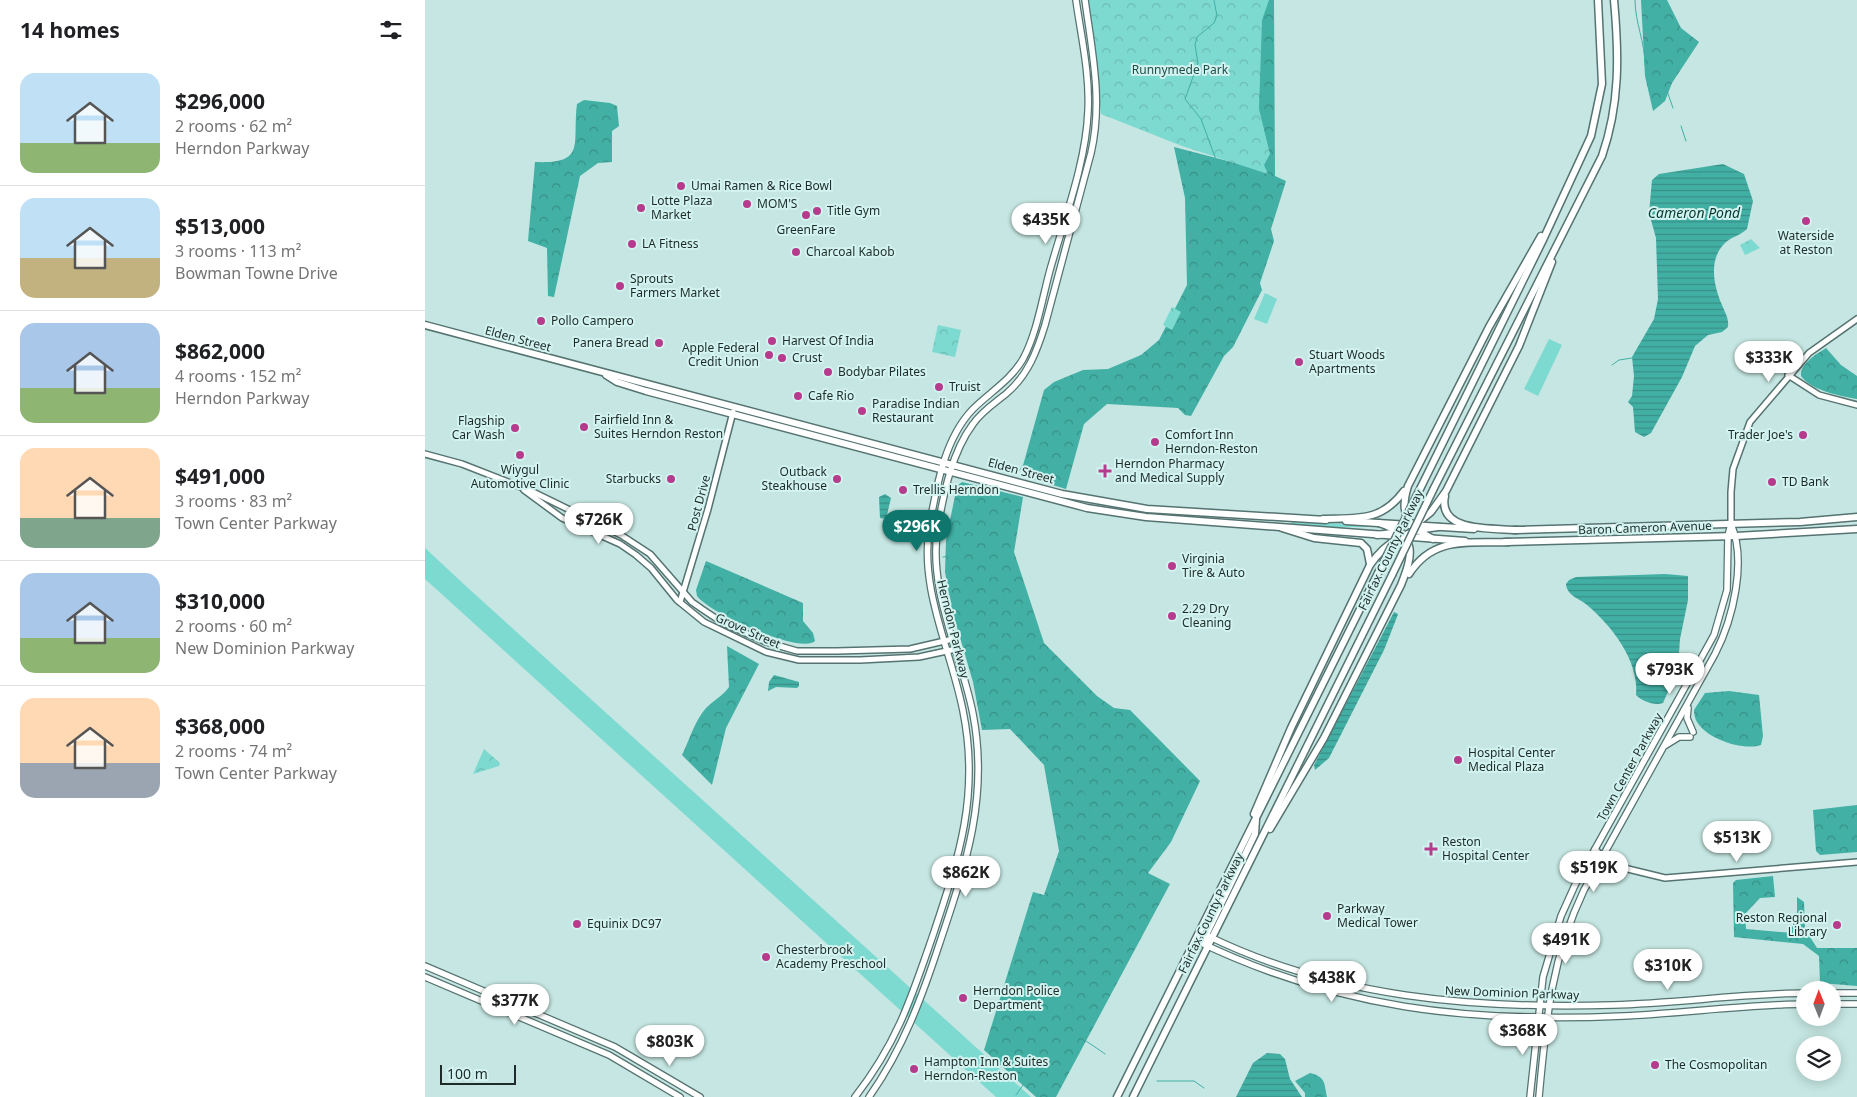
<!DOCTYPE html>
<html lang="en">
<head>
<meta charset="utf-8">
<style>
	body { margin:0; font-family:"Noto Sans",sans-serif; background:#f6f6f6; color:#202124; height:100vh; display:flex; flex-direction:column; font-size:19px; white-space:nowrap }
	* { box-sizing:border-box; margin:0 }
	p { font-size:16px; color:#757577 }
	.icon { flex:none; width:28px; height:28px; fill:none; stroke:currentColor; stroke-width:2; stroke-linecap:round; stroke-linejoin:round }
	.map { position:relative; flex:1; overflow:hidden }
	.side { display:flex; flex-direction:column; background:#fff; width:425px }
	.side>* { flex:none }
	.needle { width:32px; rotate:359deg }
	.buttons { position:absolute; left:1371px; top:981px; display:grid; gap:10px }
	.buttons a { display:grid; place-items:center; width:45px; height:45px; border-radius:50%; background:#fff; box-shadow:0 2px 12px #0003; font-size:25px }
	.scale { position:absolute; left:15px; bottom:12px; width:76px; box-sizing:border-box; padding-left:5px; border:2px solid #1e2b29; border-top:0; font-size:14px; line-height:18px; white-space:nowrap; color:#1e2b29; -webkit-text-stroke:4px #d2f3ef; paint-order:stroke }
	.price { position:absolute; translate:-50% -42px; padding:0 11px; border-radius:18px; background:#fff; color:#222; font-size:16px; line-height:32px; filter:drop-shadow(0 1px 2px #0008) }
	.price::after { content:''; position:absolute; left:50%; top:30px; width:15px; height:11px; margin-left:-8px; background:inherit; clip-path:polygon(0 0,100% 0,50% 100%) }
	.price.active { background:#0f766e; color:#fff }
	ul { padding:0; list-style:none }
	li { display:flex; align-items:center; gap:15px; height:125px; padding:0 20px }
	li+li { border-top:1px solid #e0e0e0 }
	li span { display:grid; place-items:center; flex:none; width:140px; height:100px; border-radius:15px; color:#555 }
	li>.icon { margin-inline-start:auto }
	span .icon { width:60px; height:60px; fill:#fffc; stroke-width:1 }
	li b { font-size:21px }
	h2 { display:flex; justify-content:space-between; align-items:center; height:60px; padding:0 20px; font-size:21px }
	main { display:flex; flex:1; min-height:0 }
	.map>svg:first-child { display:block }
	.grass { fill:#7ddad0 }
	.forest { fill:url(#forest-crowns) }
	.park { fill:url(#park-crowns) }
	.water { fill:url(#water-rules) }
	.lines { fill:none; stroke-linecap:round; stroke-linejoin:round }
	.stream { stroke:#42afa5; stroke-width:1 }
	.tertiary-casing { stroke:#557370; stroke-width:8 }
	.secondary-casing { stroke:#557370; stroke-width:8 }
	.primary-casing { stroke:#557370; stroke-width:9 }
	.trunk-casing { stroke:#557370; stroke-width:9 }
	.tertiary { stroke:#fff; stroke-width:5 }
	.secondary { stroke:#fff; stroke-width:5.5 }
	.primary { stroke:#fff; stroke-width:6 }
	.trunk { stroke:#fff; stroke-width:6 }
	.trunk-bridge-casing { stroke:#557370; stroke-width:9; stroke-linecap:butt }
	.trunk-bridge { stroke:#fff; stroke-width:6 }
	.poi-dot { fill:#b63b8d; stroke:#d2f3ef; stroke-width:2 }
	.labels { text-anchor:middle; stroke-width:4; stroke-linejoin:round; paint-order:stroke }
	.park-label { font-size:12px; fill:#1e4d48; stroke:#d2f3ef }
	.poi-label { font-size:12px; fill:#1e2b29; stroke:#d2f3ef; text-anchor:start }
	.street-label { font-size:12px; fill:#1e2b29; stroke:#d2f3ef }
	.water-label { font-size:14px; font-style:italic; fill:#053a35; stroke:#d2f3ef }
</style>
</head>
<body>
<main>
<section class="side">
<h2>14 homes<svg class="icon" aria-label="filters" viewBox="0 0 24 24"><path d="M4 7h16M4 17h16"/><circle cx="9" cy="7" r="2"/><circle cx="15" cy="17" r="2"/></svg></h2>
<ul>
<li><span style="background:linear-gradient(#bfe0f5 70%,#8fb573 0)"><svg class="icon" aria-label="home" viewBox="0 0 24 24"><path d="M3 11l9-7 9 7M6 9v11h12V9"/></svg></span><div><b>$296,000</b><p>2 rooms · 62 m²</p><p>Herndon Parkway</p></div></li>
<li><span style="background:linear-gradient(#bfe0f5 60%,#c2b280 0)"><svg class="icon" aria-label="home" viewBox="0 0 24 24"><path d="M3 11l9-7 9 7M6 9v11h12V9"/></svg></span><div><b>$513,000</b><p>3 rooms · 113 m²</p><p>Bowman Towne Drive</p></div></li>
<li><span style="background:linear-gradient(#a9c7e8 65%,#8fb573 0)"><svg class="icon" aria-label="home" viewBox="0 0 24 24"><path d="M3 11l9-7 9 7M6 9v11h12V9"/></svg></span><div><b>$862,000</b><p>4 rooms · 152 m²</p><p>Herndon Parkway</p></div></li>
<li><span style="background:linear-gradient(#ffd9b3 70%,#7fa58c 0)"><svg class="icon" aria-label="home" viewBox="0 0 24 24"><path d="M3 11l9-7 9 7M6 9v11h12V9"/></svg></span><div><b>$491,000</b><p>3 rooms · 83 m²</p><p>Town Center Parkway</p></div></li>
<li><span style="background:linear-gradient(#a9c7e8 65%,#8fb573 0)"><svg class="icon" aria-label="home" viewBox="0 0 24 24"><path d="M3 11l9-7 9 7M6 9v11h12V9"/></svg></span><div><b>$310,000</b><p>2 rooms · 60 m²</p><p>New Dominion Parkway</p></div></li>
<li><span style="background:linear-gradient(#ffd9b3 65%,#9aa5b1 0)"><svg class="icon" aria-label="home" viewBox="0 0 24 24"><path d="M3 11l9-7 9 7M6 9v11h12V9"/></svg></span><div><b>$368,000</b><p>2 rooms · 74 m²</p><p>Town Center Parkway</p></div></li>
</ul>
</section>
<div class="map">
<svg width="1432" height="1097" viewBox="0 0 1432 1097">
	<defs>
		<pattern id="forest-crowns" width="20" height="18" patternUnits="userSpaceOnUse" patternTransform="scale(1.25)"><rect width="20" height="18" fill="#42b0a5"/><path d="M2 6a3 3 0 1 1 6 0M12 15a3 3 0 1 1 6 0" fill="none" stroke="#378f86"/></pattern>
		<pattern id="park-crowns" width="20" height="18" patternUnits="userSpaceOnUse" patternTransform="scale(1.25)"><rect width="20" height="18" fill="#7ddad0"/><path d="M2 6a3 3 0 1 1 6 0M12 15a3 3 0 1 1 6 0" fill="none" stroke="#6cbbb3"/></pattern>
		<pattern id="water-rules" width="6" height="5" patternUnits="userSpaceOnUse" patternTransform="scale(1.25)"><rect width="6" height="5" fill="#42afa5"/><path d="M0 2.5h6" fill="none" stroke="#378f86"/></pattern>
	</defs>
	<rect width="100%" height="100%" fill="#c5e6e2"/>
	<!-- grass -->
	<g class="grass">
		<path d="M840,293l12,6 -10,25 -13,-5z"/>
		<path d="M1124,339l13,6 -24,51 -14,-7z"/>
		<path d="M867,522l86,3 2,2h-68l-22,-3z"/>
		<path d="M0,548l43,40 563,509h-35l-571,-518z"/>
	</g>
	<!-- forest -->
	<g class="forest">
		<path d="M825,0h24l1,176 11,5 -15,48 3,12 -14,42 2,7 -29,57 -9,9 -33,60 -6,-1 -7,-7 -71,-4 -23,20 -18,65 -40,-12 -4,-8 22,-79 10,-8 29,-12 25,-1 33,-14 18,-15 28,-55 -2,-87 -11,-51 73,19z"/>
		<path d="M1216,0h26l14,28 18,14 -27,41 -7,18 -12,10 -8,-35z"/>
		<path d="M159,100l26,3 7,3 2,20 -7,5v31l-14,1 -18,13 -26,121 -6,-1 -1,-48 -19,-7 7,-79c52,2 37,-17 42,-58z"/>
		<path d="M1401,348l15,17 16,11v23c-17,-3 -45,-8 -56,-23 -1,-13 16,-22 25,-28z"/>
		<path d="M537,482l61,15 -9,55 30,91 53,53 17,12 16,2 70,71 -29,61 -23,31 22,11 -114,213h-20l-52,-47 49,-158 11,3 15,-44 -15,-86 -34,-36 -28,1 -9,-48 -21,-72 -7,-38 1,-32 11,-54z"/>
		<path d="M281,561l97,42v18l10,12 2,8c-15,14 -107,-29 -118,-45l-1,-6z"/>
		<path d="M302,646l32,18 -33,64 -14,57 -30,-30c7,-14 13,-35 24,-47 8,-8 18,-13 23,-21z"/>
		<path d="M1304,691l30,4 4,41 -2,9c-18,6 -54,-6 -64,-23 -2,-3 -3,-8 -3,-12l11,-17z"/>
		<path d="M1432,805v47l-37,3 -4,-4 -3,-41z"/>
		<path d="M1348,876l2,21 -15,1 -15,16 1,15 46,4 -1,-18 6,-2v-16l7,5 1,27 12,19h40v38l-37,-3 -1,-27 -16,-12 -69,-7 -1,-54 3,-3z"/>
		<path d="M885,1073c16,4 14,10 17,24h-22v-4l-10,-12z"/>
	</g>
	<!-- park -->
	<g class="park">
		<path d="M663,0h181l-7,20 -3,89 11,45 -6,11 4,9 -86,-28 -81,-32z"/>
		<path d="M1326,239l9,9 -15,7 -5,-10z"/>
		<path d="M747,307l9,5 -9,18 -9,-5z"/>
		<path d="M513,325l23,5 -6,27 -23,-5z"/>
		<path d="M59,749l16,14 -1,3 -26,8z"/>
	</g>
	<!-- water -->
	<g class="water">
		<path d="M1298,164l21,10 9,27 -6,28c-7,7 -17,8 -23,15 -16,17 -10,42 -2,61 3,8 7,13 6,22l-6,5 -14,3 -13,11 -13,31 -31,56 -7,4 -9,-5 -2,-25 -5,-5 4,-6 2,-20 -2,-19 22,-38 4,-20 -2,-61 -7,-25 3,-33 7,-6z"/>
		<path d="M460,494l6,4 -5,21 -6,-1 -1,-21z"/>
		<path d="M1240,574l23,2v24l-8,39 -2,29 -15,35c-9,3 -21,-2 -27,-8 3,-34 -24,-69 -49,-90 -8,-7 -20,-9 -21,-21l3,-4 7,-3z"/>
		<path d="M969,612l4,2 -1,3 -13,33 -55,108 -14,12 -1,-5z"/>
		<path d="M349,675l25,7v4l-2,2 -21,-1 -8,4 1,-9z"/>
		<path d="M842,1053l13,1 5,5 5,20 12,18h-66l17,-34z"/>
	</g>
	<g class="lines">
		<!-- stream -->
		<g class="stream">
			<path d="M1210,0c0,23 10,42 10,65l22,26 6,17"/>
			<path d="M1256,126l5,15"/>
			<path d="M1187,365l7,-5 13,-2"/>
			<path d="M591,474l30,-35 19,-10 15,-2 15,-20 22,-20 31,-22 28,-12 23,-20 2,-6 -6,-22 -1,-21 2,-18 22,-37 -2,-41 3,-20 -18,-49 -16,-20 13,-36 -3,-18 2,-8 17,-14 3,-7 -3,-16"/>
			<path d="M577,493l-10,12 -17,10 -6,25 13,13 9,22 10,13 5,20v37l5,9 33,24 7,32 13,-1 20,16h3l4,-4 6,-1 1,3 2,19 -3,10 -18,15v14l10,24 1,26 3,4 8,2 6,-6c8,1 13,2 14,11l-6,8 1,5 12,17 4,42 -10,30 -8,15 -24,14 -5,26 -7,6 -22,1c-29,23 -15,26 -22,55 -3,13 -10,23 -18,34"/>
			<path d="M518,557l8,-1 18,-16"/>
			<path d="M648,1006c-1,33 8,30 32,48"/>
			<path d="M732,1081h37l10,7"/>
		</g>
		<!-- tertiary casing -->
		<g class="tertiary-casing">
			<g id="tertiary">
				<path d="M1363,375l31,20 38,10"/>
				<path d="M0,454l37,10 69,27 90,44 29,19 42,48 10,7 21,14 43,19 31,9h40l73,-2 43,-10"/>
				<path d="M99,490l38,28 58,26 16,11 15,13 26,32 27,22 62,30 33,8h61l59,-3 37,-8"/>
				<path d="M1306,524v-32l2,-23 17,-47 59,-69 48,-34"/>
				<path d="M255,602l28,-93 25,-97"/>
				<path d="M1170,849l7,8 26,12 37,9 192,-16"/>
			</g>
		</g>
		<!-- secondary casing -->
		<g class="secondary-casing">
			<g id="secondary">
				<path d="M1263,708l-1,10 6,14"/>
				<path d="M1241,745l13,-8h11"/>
				<path d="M783,936c127,62 266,73 405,69 64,-2 128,-11 192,-12"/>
				<path d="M770,940c142,69 274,83 429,76 61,-3 120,-11 181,-12"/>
				<path d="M0,966l190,81 85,50"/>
				<path d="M0,977l184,78 71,42"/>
				<path d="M1408,993h24"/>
				<path d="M1408,1004h24"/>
				<path d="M430,1097c42,-54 56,-98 78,-162 26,-78 47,-140 30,-224 -12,-62 -45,-123 -33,-188 7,-39 15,-85 43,-114 17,-17 37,-28 50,-50 14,-26 19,-60 27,-89 14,-50 36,-107 38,-159 2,-37 -7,-75 -12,-111"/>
				<path d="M444,1097c34,-48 53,-100 71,-155 26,-78 49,-145 33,-228 -12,-62 -46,-124 -35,-188 6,-34 14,-74 35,-102 9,-13 22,-21 34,-31 21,-18 30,-42 38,-68l46,-172c12,-51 1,-102 -6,-153"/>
				<path d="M1105,1097l13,-120 18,-61 14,-31 139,-250 13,-45 1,-54 3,-12"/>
				<path d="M1114,1097c7,-76 12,-138 45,-207l131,-236c18,-35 32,-93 16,-130"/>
			</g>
		</g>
		<!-- primary casing -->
		<g class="primary-casing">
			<g id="primary">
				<path d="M0,325l637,169 85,15 179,11"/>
				<path d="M181,375l11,7 29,9 441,117 59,9 319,24"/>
				<path d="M921,521l128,8"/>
				<path d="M1089,530l286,-8 57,-5"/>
				<path d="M1080,542l231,-6 121,-7"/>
			</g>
		</g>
		<!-- trunk casing -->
		<g class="trunk-casing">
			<g id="trunk">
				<path d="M996,487l121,-245 49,-106 11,-52 -4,-84"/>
				<path d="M1009,488l168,-332c18,-52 17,-101 12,-156"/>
				<path d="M1020,496c-8,37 49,32 72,34"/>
				<path d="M898,519c35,-1 58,3 81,-28"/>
				<path d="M990,525l16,-13 15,-21 73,-145 33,-84"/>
				<path d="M857,528l32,10 47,5 6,6 3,15"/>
				<path d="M952,535l22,-3"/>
				<path d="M1008,539c-26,-13 -34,-25 -25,-53l81,-159 52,-91"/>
				<path d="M984,574c25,-39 60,-30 100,-32"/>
				<path d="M829,814l37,-86 79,-163c17,-25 39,-35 68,-38"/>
				<path d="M845,829l54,-91 77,-153c13,-33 16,-49 -22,-62"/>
				<path d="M783,946l-2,-11 49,-101 1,-15"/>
				<path d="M692,1097l261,-524"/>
				<path d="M708,1097l259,-522"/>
			</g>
		</g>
		<!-- tertiary -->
		<use href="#tertiary" class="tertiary"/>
		<!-- secondary -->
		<use href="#secondary" class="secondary"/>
		<!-- primary -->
		<use href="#primary" class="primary"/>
		<!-- trunk -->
		<use href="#trunk" class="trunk"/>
		<!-- trunk-bridge casing -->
		<g class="trunk-bridge-casing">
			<g id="trunk-bridge">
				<path d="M953,573l43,-86"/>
				<path d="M967,575l42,-87"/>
			</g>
		</g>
		<!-- trunk-bridge -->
		<use href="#trunk-bridge" class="trunk-bridge"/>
	</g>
	<!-- markers -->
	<g class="poi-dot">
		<circle cx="256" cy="186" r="5"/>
		<circle cx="322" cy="204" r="5"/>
		<circle cx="216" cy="208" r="5"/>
		<circle cx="392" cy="211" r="5"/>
		<circle cx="381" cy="215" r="5"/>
		<circle cx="1381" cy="221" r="5"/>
		<circle cx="207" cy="244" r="5"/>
		<circle cx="371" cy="252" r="5"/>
		<circle cx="195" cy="286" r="5"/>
		<circle cx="116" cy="321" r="5"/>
		<circle cx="347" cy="341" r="5"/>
		<circle cx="234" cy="343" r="5"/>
		<circle cx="344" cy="355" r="5"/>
		<circle cx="357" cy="358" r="5"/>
		<circle cx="874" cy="362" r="5"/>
		<circle cx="403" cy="372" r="5"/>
		<circle cx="514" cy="387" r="5"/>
		<circle cx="373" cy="396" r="5"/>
		<circle cx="437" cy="411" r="5"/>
		<circle cx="159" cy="427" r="5"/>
		<circle cx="90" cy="428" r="5"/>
		<circle cx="1378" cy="435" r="5"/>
		<circle cx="730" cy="442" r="5"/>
		<circle cx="95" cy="455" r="5"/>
		<path d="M677.5 463.5h5v5h5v5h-5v5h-5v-5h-5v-5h5z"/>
		<circle cx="246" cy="479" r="5"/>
		<circle cx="412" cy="479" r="5"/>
		<circle cx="1347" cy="482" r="5"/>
		<circle cx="478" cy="490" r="5"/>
		<circle cx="747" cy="566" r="5"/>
		<circle cx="747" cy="616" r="5"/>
		<circle cx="1033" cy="760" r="5"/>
		<path d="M1003.5 841.5h5v5h5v5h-5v5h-5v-5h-5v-5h5z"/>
		<circle cx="902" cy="916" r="5"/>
		<circle cx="152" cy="924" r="5"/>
		<circle cx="1412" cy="925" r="5"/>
		<circle cx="341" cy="957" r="5"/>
		<circle cx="538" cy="998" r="5"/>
		<circle cx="1230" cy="1065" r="5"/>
		<circle cx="489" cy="1069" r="5"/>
	</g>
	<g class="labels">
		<!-- park labels -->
		<g class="park-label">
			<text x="755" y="74">Runnymede Park</text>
		</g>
		<!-- poi labels -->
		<g class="poi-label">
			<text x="266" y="190">Umai Ramen &amp; Rice Bowl</text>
			<text x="226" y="205">Lotte Plaza<tspan x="226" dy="14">Market</tspan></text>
			<text x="332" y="208">MOM'S</text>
			<text x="402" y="215">Title Gym</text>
			<text x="381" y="234" text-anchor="middle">GreenFare</text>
			<text x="1381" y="240" text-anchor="middle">Waterside<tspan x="1381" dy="14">at Reston</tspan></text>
			<text x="217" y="248">LA Fitness</text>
			<text x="381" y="256">Charcoal Kabob</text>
			<text x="205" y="283">Sprouts<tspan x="205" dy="14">Farmers Market</tspan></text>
			<text x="126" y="325">Pollo Campero</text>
			<text x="357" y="345">Harvest Of India</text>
			<text x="224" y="347" text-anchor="end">Panera Bread</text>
			<text x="334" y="352" text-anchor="end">Apple Federal<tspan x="334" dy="14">Credit Union</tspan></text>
			<text x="884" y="359">Stuart Woods<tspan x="884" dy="14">Apartments</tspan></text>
			<text x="367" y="362">Crust</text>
			<text x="413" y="376">Bodybar Pilates</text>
			<text x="524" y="391">Truist</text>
			<text x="383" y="400">Cafe Rio</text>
			<text x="447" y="408">Paradise Indian<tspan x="447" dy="14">Restaurant</tspan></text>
			<text x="169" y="424">Fairfield Inn &amp;<tspan x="169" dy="14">Suites Herndon Reston</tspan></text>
			<text x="80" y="425" text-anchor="end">Flagship<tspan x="80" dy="14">Car Wash</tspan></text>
			<text x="740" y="439">Comfort Inn<tspan x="740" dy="14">Herndon-Reston</tspan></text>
			<text x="1368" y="439" text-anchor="end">Trader Joe's</text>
			<text x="690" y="468">Herndon Pharmacy<tspan x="690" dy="14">and Medical Supply</tspan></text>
			<text x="95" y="474" text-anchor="middle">Wiygul<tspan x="95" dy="14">Automotive Clinic</tspan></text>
			<text x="402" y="476" text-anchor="end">Outback<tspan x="402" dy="14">Steakhouse</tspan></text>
			<text x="236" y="483" text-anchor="end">Starbucks</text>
			<text x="1357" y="486">TD Bank</text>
			<text x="488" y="494">Trellis Herndon</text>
			<text x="757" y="563">Virginia<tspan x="757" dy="14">Tire &amp; Auto</tspan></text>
			<text x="757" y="613">2.29 Dry<tspan x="757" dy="14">Cleaning</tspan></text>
			<text x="1043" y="757">Hospital Center<tspan x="1043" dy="14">Medical Plaza</tspan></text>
			<text x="1017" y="846">Reston<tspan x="1017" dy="14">Hospital Center</tspan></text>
			<text x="912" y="913">Parkway<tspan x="912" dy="14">Medical Tower</tspan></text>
			<text x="1402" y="922" text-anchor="end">Reston Regional<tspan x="1402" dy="14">Library</tspan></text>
			<text x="162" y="928">Equinix DC97</text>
			<text x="351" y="954">Chesterbrook<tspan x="351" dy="14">Academy Preschool</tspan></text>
			<text x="548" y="995">Herndon Police<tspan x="548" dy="14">Department</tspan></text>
			<text x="499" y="1066">Hampton Inn &amp; Suites<tspan x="499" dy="14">Herndon-Reston</tspan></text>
			<text x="1240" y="1069">The Cosmopolitan</text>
		</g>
		<!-- street labels -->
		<g class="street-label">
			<text transform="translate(93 339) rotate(15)" y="4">Elden Street</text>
			<text transform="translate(596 471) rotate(15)" y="4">Elden Street</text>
			<text transform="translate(274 503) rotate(-75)" y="4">Post Drive</text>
			<text transform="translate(1220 528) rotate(-2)" y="4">Baron Cameron Avenue</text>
			<text transform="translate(966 550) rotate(-64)" y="4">Fairfax County Parkway</text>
			<text transform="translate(528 629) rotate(76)" y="4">Herndon Parkway</text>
			<text transform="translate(323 631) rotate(24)" y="4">Grove Street</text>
			<text transform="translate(1205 767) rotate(-61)" y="4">Town Center Parkway</text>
			<text transform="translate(786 913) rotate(-64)" y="4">Fairfax County Parkway</text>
			<text transform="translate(1087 993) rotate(2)" y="4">New Dominion Parkway</text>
		</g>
		<!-- water labels -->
		<g class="water-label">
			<text x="1269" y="218">Cameron Pond</text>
		</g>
	</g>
</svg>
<div class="buttons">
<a><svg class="needle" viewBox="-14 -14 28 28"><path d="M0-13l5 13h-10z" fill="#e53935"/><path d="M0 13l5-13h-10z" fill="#757577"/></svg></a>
<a><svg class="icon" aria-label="layers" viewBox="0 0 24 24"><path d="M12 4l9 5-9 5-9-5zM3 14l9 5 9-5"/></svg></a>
</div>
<div class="scale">100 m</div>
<b class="price" style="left:621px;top:245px">$435K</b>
<b class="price" style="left:1344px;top:383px">$333K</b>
<b class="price" style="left:174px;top:545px">$726K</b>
<b class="price active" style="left:492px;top:552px">$296K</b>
<b class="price" style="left:1245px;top:695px">$793K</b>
<b class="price" style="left:1312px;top:863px">$513K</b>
<b class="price" style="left:1169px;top:893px">$519K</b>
<b class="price" style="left:541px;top:898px">$862K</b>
<b class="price" style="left:1141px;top:965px">$491K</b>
<b class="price" style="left:1243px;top:991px">$310K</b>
<b class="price" style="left:907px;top:1003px">$438K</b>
<b class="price" style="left:90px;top:1026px">$377K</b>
<b class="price" style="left:1098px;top:1056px">$368K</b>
<b class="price" style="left:245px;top:1067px">$803K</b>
</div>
</main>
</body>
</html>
